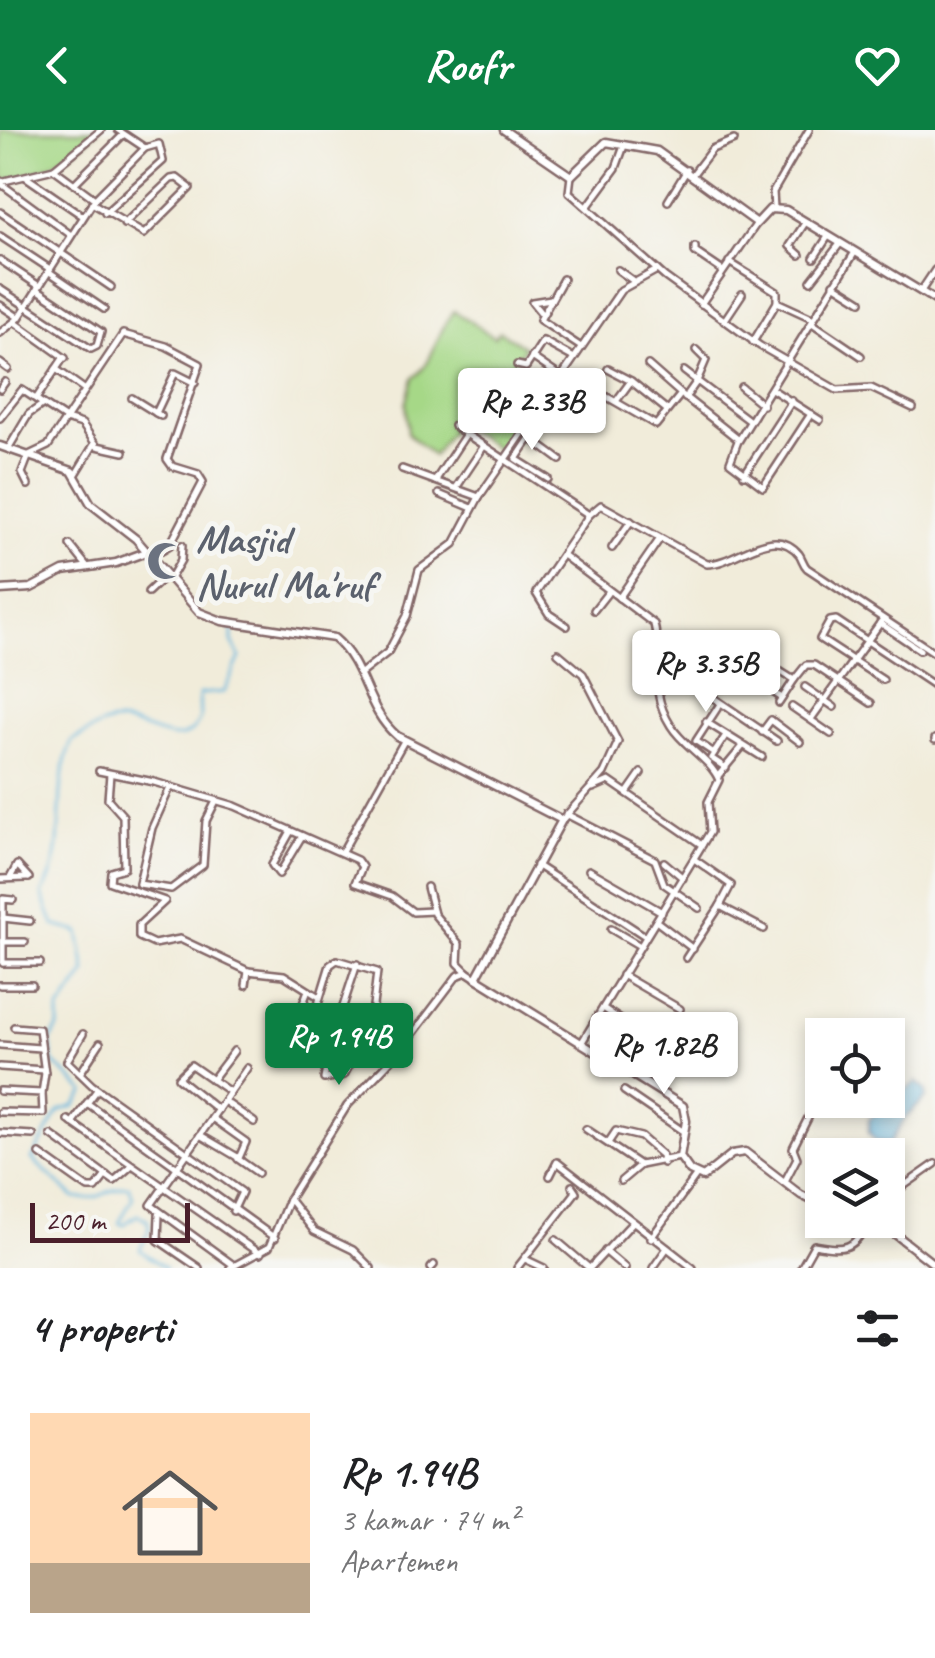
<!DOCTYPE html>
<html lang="id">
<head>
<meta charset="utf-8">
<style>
	body { margin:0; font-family:Caveat,sans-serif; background:#f2f2f2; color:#202124; height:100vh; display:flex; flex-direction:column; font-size:38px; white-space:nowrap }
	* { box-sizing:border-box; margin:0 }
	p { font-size:32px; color:#757577 }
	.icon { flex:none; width:55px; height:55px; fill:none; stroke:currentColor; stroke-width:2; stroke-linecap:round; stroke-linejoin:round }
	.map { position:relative; height:1138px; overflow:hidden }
	.side { display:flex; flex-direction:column; background:#fff; flex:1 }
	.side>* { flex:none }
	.controls { position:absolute; left:805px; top:888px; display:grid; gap:20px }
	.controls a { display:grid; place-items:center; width:100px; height:100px; border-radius:0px; background:#fff; box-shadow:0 5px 15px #0003; font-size:50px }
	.scale { position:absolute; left:30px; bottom:25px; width:160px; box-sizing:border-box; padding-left:10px; border:5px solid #4a1f2b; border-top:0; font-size:28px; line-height:35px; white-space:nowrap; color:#4a1f2b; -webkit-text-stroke:8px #f6f6f2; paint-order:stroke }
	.price { position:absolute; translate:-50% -85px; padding:0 22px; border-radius:10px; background:#fff; color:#222; font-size:32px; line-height:65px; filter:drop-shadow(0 2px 5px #0008) }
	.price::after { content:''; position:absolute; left:50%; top:60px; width:30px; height:22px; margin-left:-15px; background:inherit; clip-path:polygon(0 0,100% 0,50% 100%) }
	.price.on { background:#0b8043; color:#fff }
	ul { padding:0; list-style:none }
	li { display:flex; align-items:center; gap:30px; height:250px; padding:0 30px }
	li span { display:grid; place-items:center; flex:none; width:280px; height:200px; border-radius:0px; color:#555 }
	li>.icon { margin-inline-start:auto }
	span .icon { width:120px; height:120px; fill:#fffc; stroke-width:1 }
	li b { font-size:42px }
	h2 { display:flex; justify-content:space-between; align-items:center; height:120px; padding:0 30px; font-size:42px }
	header { display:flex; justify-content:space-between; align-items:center; height:130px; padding:0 30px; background:#0b8043; color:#fff; font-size:45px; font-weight:700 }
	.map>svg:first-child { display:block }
	.green { fill:#a6d887; stroke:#787c59; stroke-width:2.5 }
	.water { fill:#62b6de; stroke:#566a84; stroke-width:2.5 }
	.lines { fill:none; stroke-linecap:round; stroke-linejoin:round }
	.stream { stroke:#62b6de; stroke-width:2.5 }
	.minor-casing { stroke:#846768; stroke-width:10 }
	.tertiary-casing { stroke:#846768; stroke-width:11 }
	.minor { stroke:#fff; stroke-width:5 }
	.tertiary { stroke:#fff; stroke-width:6 }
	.labels { text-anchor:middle; stroke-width:10; stroke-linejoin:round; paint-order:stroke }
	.worship-label { font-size:40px; font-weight:bold; fill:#5b616d; stroke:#f6f6f2; text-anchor:start }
</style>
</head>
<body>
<header><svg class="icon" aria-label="back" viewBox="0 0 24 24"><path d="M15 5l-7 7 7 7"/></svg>Roofr<svg class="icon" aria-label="heart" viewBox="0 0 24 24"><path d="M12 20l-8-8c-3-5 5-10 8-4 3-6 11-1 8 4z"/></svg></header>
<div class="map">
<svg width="935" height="1138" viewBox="0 0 935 1138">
	<rect width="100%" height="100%" fill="#f6f6f2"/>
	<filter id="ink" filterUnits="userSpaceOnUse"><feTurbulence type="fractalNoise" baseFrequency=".01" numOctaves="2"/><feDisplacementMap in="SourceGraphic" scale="20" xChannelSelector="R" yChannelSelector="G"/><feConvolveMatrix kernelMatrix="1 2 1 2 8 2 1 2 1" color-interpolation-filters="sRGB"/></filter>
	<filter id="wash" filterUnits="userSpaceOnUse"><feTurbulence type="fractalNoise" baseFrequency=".0048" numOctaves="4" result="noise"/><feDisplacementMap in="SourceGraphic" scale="40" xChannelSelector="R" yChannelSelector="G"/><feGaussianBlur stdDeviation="2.25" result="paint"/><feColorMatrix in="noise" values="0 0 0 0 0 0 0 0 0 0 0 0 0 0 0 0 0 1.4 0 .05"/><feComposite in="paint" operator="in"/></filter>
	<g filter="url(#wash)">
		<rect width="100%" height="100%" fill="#f1ecda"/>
		<!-- green -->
		<g class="green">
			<path d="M0,0h98c-28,28 -56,43 -95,51z"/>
			<path d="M454,181l40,26 5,-6 26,16 -61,85 -10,-6 -21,30 -25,-22 -2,-30 7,-26c22,-15 22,-45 41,-67z"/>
			<path d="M512,236l38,26 -44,63 -38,-26z"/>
		</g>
		<!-- water -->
		<path class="water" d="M916,952l10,8v8l-20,19 -16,26 -14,-2 -7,-8v-14z"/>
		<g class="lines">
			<!-- stream -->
			<path class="stream" d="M165,1138l-25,-18 9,-21 -2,-10 -10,-4 -14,10 -4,-2 14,-26 -4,-11c-22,1 -24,15 -54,12l-43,-39 27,-48 16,-5 10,-14 -32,-30 -3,-21 9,-15v-15l27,-39 -7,-40 -25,-7 -12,-31c29,-47 8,-104 30,-153 13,-6 30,-19 44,-19 30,-1 65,36 84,-3l-1,-25 25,-2 16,-35 -8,-15v-18"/>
		</g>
	</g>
	<g filter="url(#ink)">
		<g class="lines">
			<!-- minor casing -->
			<g class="minor-casing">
				<g id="minor">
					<path d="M118,0l27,18"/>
					<path d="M54,39l41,30"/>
					<path d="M693,44l19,-25 22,-9"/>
					<path d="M571,46l-2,16 96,85 95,69 77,44 34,-2 42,20"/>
					<path d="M26,47l57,39"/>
					<path d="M0,52l54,-13 47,-39"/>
					<path d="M0,53l71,52"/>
					<path d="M74,54l49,-49"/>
					<path d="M668,71l19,-31"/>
					<path d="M92,73l52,31 46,-46 -13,-10 -6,1 -47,45"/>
					<path d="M588,76l28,-38 8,-22"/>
					<path d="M774,78l-1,-16 36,-62"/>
					<path d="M0,82l111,75"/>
					<path d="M0,106l50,33"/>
					<path d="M695,117v5l28,19"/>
					<path d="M800,125l-10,-9 15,-23"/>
					<path d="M814,128l13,-20"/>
					<path d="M0,130l39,26"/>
					<path d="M729,132l48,30v10l37,17"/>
					<path d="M618,140l14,10"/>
					<path d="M48,141l56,38"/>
					<path d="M563,149l-23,41 41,27"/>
					<path d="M811,151l28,-36"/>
					<path d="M834,154l27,17"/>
					<path d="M0,159l91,60 6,-3 4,-14 -64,-43"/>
					<path d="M921,161l14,-21"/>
					<path d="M701,174l56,-81"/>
					<path d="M0,175l18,12"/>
					<path d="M541,183l-9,-11 19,-3"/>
					<path d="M724,191l18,-27"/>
					<path d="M16,193l49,35"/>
					<path d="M812,193l49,33"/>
					<path d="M0,203l19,-15 76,-119 50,-51 14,-4 4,17 -58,52"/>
					<path d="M753,212l24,-40"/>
					<path d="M532,227l29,20"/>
					<path d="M0,233l8,6"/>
					<path d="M517,235l9,2 17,-26 31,17"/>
					<path d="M648,235l33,29"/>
					<path d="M56,239l28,20"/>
					<path d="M608,239l23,12"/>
					<path d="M684,241l13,10 9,-21 -10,-10"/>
					<path d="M741,257l22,18"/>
					<path d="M0,259l5,-7"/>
					<path d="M595,260l61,35 25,-31 58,46 116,-188"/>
					<path d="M773,260l47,30"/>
					<path d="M132,268l29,18"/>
					<path d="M685,268l12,-17 53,40"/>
					<path d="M36,269l26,-39"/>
					<path d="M617,270l14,-19 36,29"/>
					<path d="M156,283l19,-40 20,10"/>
					<path d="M0,288l22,-28 44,29 57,-85 43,12 34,18 -33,95 5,7 26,8 5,8 -33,63 -20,12"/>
					<path d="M454,296l135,89"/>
					<path d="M530,308l-14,21 32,20"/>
					<path d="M530,308l30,22"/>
					<path d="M738,311l-8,21 33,25 48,-73"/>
					<path d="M8,319l21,-35 13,-9"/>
					<path d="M402,339l77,28"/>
					<path d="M76,344l19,-31"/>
					<path d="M744,345l48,-74"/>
					<path d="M435,351l31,-47"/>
					<path d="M28,355l-6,-12 7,-18 19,-9 18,-27 16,5 15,22 27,6"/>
					<path d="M456,358l28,-42"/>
					<path d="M439,364l33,14"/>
					<path d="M70,415l16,20"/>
					<path d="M612,418l19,-27"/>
					<path d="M564,426l90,68c9,37 -7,64 17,102 12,20 39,33 48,54l-11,22 2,30 -128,210"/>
					<path d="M170,449l11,-19 1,-15"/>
					<path d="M148,462l18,-17"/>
					<path d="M619,468l40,-58"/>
					<path d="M594,480l15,-19"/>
					<path d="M880,493l40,27"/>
					<path d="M567,496l-18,-12 -13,-21 53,-78 12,-10 106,59c30,0 66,-42 92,-10 3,4 4,10 8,14l128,85"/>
					<path d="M558,523l25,21 35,68 -14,31 -41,46"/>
					<path d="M697,524l19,12"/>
					<path d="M655,528l122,83"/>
					<path d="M721,528l61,40"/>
					<path d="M360,544l28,-22 19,-36 12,-46 35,-26 25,-47 142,-207 36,-20"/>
					<path d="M883,550l-63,-41 10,-18 6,-1 99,66"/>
					<path d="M805,557l29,20"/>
					<path d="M700,560l33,-48 61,38 12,-15h8l57,38"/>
					<path d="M779,573l15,-23"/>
					<path d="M792,577l39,27"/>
					<path d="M811,589l72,-100"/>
					<path d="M706,592l56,35"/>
					<path d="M762,602l9,-12 29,22"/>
					<path d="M935,609v1"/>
					<path d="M714,623l-18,-12 24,-37"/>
					<path d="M726,638l-15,-10 15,-23"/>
					<path d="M99,641l55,11 81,24 122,54 5,7 -7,16 37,13 21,16 20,-1"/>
					<path d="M110,644l-2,25 15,17 1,52 -13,4 -1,10 55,19 -26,24v12l15,7 26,-5 68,32"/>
					<path d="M718,646l25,-30"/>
					<path d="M593,658l16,-7 93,64"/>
					<path d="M627,663l14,-20"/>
					<path d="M566,684l89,46 9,24 35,24"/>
					<path d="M291,701l-19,34 7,9 23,-38"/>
					<path d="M342,722l62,-111"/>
					<path d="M694,729l37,26 -11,21 44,23"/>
					<path d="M664,732l19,16"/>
					<path d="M536,735l109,71"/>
					<path d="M589,740l73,42"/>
					<path d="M10,748l7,-13 12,13"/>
					<path d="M0,749l27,-1"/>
					<path d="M139,753l13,-55 18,-40"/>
					<path d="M139,754l32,5 32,-24 3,-44 9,-18"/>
					<path d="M427,757l7,27 25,30 -1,19 9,9"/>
					<path d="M3,788l27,3"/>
					<path d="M656,791l37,28"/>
					<path d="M611,799l29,17"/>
					<path d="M3,812h22"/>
					<path d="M686,828l34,-52"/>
					<path d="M3,833v-64l10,1"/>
					<path d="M3,833h37"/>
					<path d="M622,845l58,34"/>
					<path d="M0,855h32"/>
					<path d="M246,855l2,-14 36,4 35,22"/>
					<path d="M603,878l28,19 8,-6 17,12"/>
					<path d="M372,884l-9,10 -13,40 -45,-17 25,-82 7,-5 40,12 -5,42 36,26"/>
					<path d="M283,885l15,2 9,-24"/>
					<path d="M310,896l48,14"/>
					<path d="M14,897l25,2 6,44 -3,20"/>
					<path d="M83,904l-16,27 25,24 150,107 -9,19"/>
					<path d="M334,904l23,-70"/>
					<path d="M0,915l40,3"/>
					<path d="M328,929l-4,20 20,-4 6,-11"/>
					<path d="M0,937l44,3"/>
					<path d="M81,942l19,-29"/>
					<path d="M635,947l20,-34"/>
					<path d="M212,950l22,-29"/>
					<path d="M0,961l42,2 1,20 -43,-1"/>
					<path d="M624,961l60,41"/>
					<path d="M224,971l30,21"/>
					<path d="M87,973l188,135"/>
					<path d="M218,980l-40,-32 13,-13 39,27"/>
					<path d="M68,990l192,134"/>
					<path d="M72,993l25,-33"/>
					<path d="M586,999l54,36"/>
					<path d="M0,1003l33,2"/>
					<path d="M51,1005l63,46 17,-15"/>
					<path d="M200,1005l39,23 7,-16 -34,-24"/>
					<path d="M608,1013l8,-12 25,6 21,18 1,8"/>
					<path d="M838,1016l2,9"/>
					<path d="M40,1024l48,34h8l10,-13"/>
					<path d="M238,1029l20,14"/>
					<path d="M550,1046l7,-14 136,106"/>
					<path d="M621,1051l19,-16 40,-8"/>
					<path d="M785,1051l12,-23 -4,-10 17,-34"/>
					<path d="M888,1067l47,-33"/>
					<path d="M289,1069l25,32 39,19 18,18"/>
					<path d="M159,1085l-1,25 41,28"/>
					<path d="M651,1108l45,-62"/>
					<path d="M556,1110l33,28"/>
					<path d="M605,1121l20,17"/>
					<path d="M525,1129l19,9"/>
					<path d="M232,1134l-81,-59 96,-137"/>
					<path d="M230,1138l39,-21 20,-48 58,-93 53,-55 57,-75 10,-4 9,6"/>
					<path d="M431,1138l3,-3"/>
					<path d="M517,1138l59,-76 -4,-6"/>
					<path d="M590,1138l42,-45"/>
					<path d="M653,1138l14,-20"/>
					<path d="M801,1138l13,-23c30,5 39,7 55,-25"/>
				</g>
			</g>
			<!-- tertiary casing -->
			<g class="tertiary-casing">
				<g id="tertiary">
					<path d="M504,0l67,46 35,-34 51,9 100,72 13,-14 16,1 149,90"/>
					<path d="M0,316l72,25 19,33 45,35 63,73 23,9 112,17c32,27 31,71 63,98l165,84 -86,158 207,128 3,15 -6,36 10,14 13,6 29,-23 13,-2 56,43 21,10"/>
					<path d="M0,460l31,-2 32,-17 53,-8 30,-11"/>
					<path d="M877,1090l58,45"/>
				</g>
			</g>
			<!-- minor -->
			<use href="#minor" class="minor"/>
			<!-- tertiary -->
			<use href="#tertiary" class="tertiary"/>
		</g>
	</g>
	<!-- icons -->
	<defs>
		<g id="mosque-bare" transform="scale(3)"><path d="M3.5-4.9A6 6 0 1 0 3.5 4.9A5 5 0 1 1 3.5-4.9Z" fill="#6b7280" stroke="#f6f6f2" stroke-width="2.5" paint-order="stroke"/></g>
	</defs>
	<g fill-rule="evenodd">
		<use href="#mosque-bare" x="166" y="431"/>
	</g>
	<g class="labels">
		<!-- worship labels -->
		<g class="worship-label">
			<text x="196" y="422">Masjid<tspan x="196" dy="46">Nurul Ma'ruf</tspan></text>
		</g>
	</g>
</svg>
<div class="controls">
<a><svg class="icon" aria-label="locate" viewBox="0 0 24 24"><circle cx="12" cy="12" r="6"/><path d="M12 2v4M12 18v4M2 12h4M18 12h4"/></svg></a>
<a><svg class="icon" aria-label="layers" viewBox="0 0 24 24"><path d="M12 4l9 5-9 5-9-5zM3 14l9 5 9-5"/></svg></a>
</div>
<div class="scale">200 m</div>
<b class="price" style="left:532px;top:323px">Rp 2.33B</b>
<b class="price" style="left:706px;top:585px">Rp 3.35B</b>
<b class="price on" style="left:339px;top:958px">Rp 1.94B</b>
<b class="price" style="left:664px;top:967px">Rp 1.82B</b>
</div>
<section class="side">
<h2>4 properti<svg class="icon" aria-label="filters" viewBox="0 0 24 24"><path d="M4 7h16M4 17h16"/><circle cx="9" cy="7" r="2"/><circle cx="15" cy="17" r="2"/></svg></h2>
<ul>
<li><span style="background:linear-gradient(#ffd9b3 75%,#b9a48a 0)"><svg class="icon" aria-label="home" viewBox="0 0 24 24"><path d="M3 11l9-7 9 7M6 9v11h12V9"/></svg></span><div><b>Rp 1.94B</b><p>3 kamar · 74 m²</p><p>Apartemen</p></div></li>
</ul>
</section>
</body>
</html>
